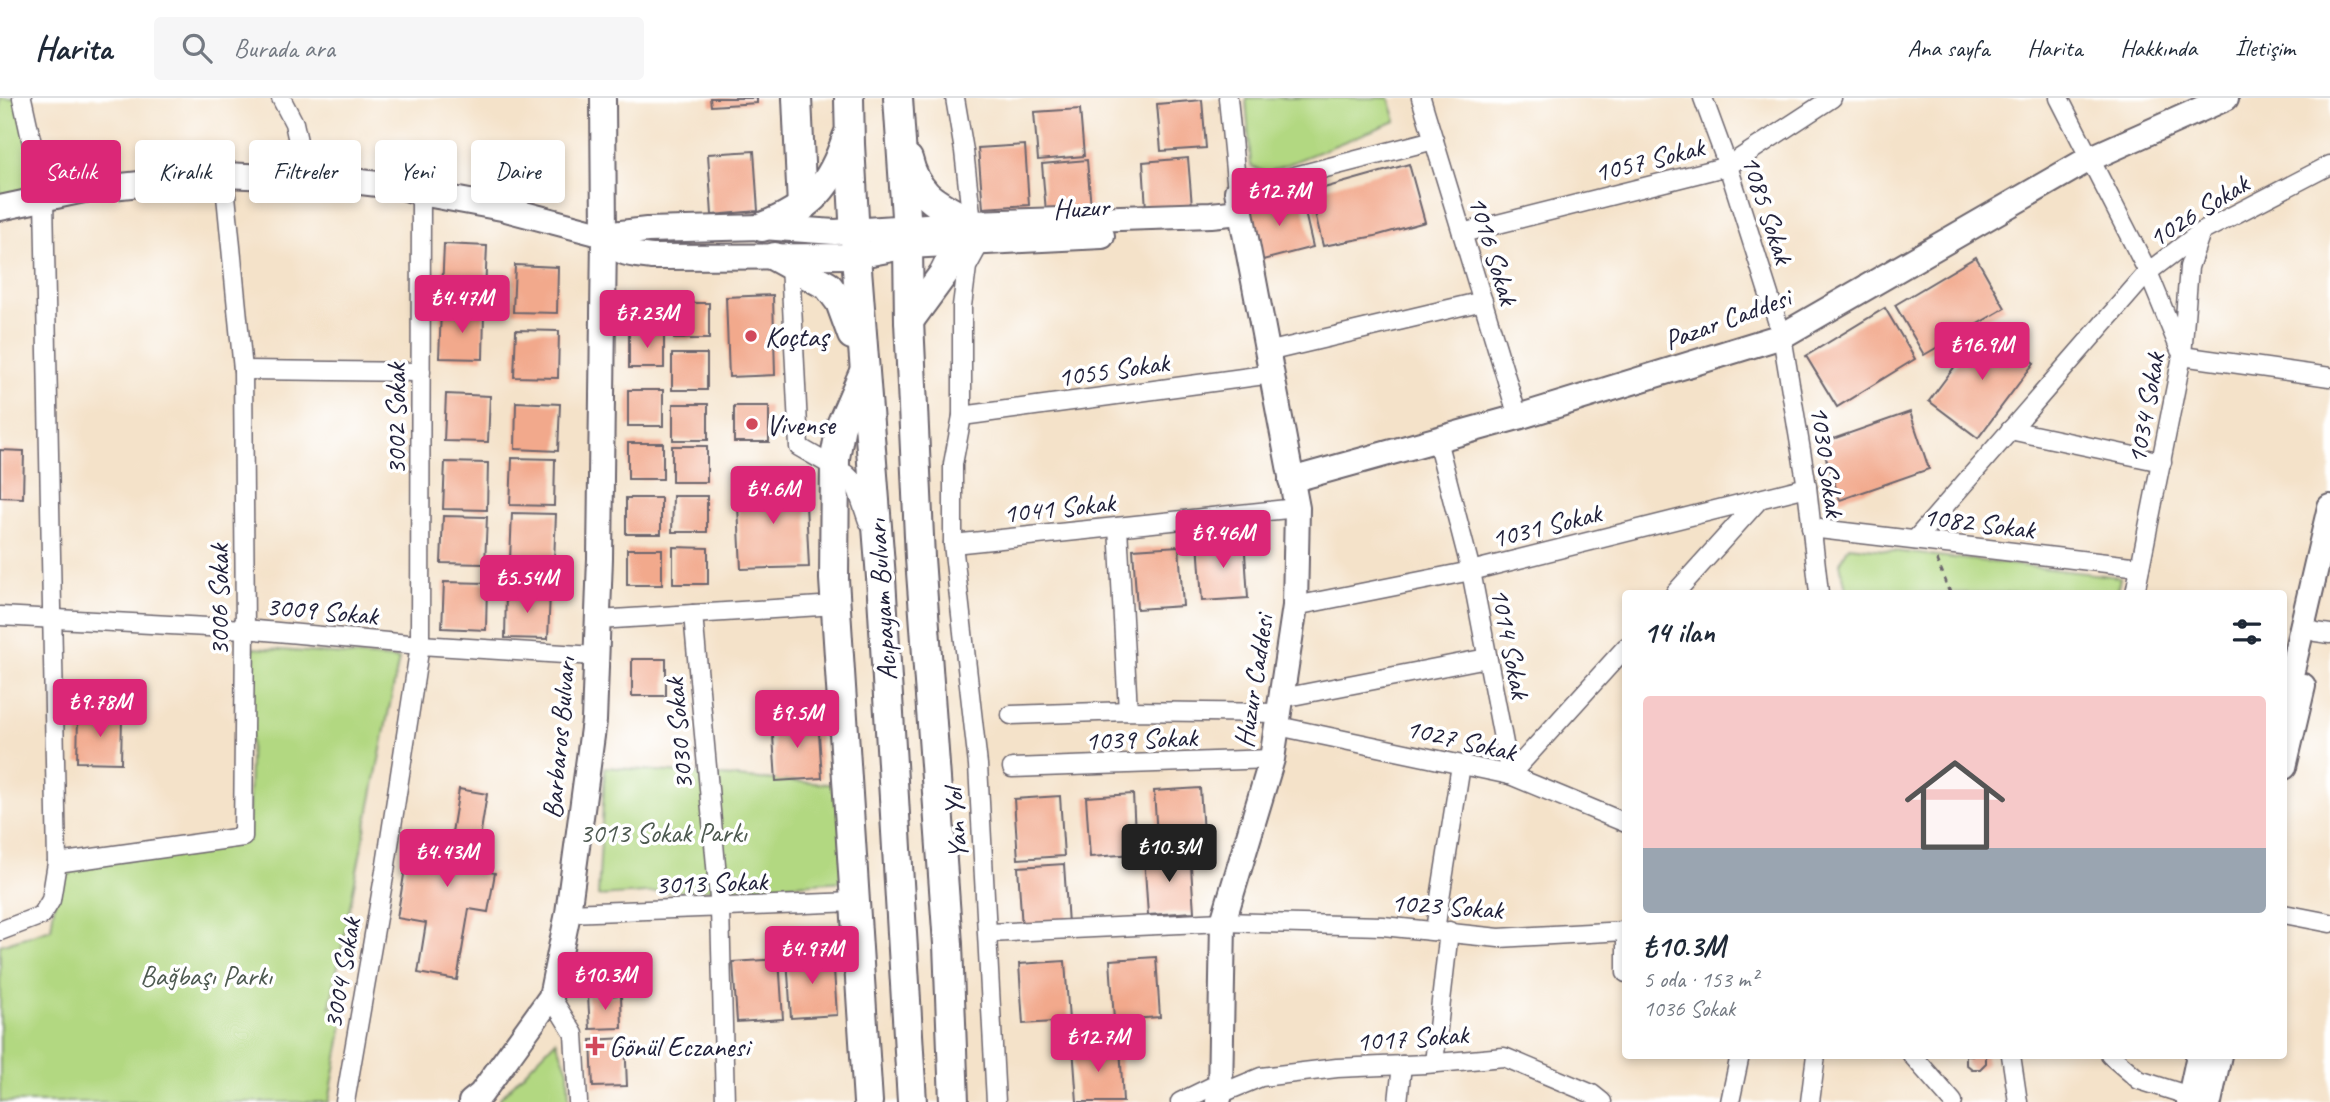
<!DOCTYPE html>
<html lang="tr">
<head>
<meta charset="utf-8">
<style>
	body { margin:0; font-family:Caveat,sans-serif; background:#f6f6f7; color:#1f2937; height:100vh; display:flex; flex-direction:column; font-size:26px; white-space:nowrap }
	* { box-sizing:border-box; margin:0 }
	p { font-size:23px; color:#747a83 }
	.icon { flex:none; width:38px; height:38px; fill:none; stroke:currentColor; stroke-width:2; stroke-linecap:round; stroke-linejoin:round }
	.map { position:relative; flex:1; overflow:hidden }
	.details { position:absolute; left:1622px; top:492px; width:665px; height:469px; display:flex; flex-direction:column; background:#fff; border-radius:7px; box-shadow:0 4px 10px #0003 }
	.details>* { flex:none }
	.guide { position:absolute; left:21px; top:42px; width:665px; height:63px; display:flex; gap:14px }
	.price { position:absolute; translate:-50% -60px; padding:0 16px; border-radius:7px; background:#db2777; color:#fff; font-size:23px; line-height:46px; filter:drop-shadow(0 2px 4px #0008) }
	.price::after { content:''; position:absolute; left:50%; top:42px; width:21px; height:16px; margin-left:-10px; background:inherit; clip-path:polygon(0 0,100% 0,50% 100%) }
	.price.selected { background:#222; color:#fff }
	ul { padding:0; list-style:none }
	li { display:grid; align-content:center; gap:14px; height:371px; padding:0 21px }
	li+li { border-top:2px solid #e0e1e3 }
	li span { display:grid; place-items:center; height:217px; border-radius:7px; color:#555 }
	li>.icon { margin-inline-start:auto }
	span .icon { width:126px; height:126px; fill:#fffc; stroke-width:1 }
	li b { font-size:30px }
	h2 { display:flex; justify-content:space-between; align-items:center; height:84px; padding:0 21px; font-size:30px }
	.pill { padding:0 24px; border-radius:7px; background:#fff; box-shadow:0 4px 10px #0003; font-size:24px; line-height:63px }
	.pill.selected { background:#db2777; color:#fff }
	header { display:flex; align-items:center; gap:42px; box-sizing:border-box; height:98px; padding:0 35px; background:#fff; border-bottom:2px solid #e0e1e3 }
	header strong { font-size:33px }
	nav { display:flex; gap:38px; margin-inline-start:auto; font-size:24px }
	.search { width:490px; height:63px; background:#f6f6f7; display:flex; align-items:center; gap:18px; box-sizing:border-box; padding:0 24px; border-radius:7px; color:#747a83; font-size:26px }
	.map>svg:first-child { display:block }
	.green { fill:#b2d881; stroke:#6a7d5e; stroke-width:2 }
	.building { fill:#f2a98c }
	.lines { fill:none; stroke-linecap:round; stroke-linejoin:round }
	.street-casing { stroke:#6c656d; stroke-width:21 }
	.secondary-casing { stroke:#6c656d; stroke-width:28 }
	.primary-casing { stroke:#6c656d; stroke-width:32 }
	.path { stroke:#6c656d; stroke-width:3.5; stroke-dasharray:5 5; stroke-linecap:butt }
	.street { stroke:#fff; stroke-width:18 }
	.secondary { stroke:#fff; stroke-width:24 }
	.primary { stroke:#fff; stroke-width:28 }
	.poi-dot { fill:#d1495b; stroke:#fff; stroke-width:2.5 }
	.labels { text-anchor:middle; stroke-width:7; stroke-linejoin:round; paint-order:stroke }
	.street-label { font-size:28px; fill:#22223b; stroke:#fff }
	.poi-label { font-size:28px; fill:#22223b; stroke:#fff; text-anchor:start }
	.park-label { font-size:28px; fill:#4d5950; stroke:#fff }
</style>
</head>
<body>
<header>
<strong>Harita</strong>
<div class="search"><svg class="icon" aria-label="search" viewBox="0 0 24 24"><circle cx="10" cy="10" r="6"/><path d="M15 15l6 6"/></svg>Burada ara</div>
<nav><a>Ana sayfa</a><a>Harita</a><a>Hakkında</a><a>İletişim</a></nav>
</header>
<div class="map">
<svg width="2330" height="1004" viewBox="0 0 2330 1004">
	<rect width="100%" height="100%" fill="#fff"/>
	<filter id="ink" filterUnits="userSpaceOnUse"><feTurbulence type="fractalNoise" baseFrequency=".0143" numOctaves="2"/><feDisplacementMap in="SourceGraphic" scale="14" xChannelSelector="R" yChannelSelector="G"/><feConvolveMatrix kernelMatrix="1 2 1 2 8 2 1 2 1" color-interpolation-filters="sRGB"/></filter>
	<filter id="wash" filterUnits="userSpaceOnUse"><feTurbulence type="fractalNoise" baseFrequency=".00686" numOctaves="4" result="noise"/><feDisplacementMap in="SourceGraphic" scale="28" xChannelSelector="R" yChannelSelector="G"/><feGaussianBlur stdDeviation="1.57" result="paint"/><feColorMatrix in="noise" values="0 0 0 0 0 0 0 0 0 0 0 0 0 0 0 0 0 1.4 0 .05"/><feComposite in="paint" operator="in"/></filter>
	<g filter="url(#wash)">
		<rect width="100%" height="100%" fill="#f4e2c9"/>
		<!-- green -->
		<g class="green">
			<path d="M0,0h24l20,100 -44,10z"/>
			<path d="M1246,0h143l7,23 -130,52 -15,-7z"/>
			<path d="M1849,448l271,31 -3,16h-270l-7,-30z"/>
			<path d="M253,550l146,11 -69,348h16l-17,95h-329v-157l51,-16 8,-58 189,-32z"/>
			<path d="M605,669l235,18 6,96 -248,15z"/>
			<path d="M556,942l12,30 1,32h-68l-1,-4z"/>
		</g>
		<g id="blocks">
			<!-- building -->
			<g class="building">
				<path d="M710,0h47v5l-46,3z"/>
				<path d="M1202,2l4,48 -45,3 -4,-47z"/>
				<path d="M1080,11l4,47 -46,4 -4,-48z"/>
				<path d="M1025,47l4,60 -46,3 -5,-60z"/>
				<path d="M754,53l4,60 -46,4 -4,-61z"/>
				<path d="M1188,60l4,48 -46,3 -3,-47z"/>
				<path d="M1087,62l4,48 -45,4 -4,-48z"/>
				<path d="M1409,66l16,58 -50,14 -52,10 -13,-54z"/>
				<path d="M1301,97l12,52 -58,15 -8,-56z"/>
				<path d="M444,146l43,2 -2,47 -43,-2z"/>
				<path d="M1976,159l29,51 -81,47 -29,-50z"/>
				<path d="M515,167l43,2 -1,46 -44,-1z"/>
				<path d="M773,197l2,80 -46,2 -3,-80z"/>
				<rect x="674" y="205" width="35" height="36"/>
				<path d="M1885,210l30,51 -78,48 -31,-51z"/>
				<path d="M441,213l43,1 -1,47 -44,-1z"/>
				<path d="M1985,228l49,37 -56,75 -49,-37z"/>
				<path d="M516,232l43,1 -1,47 -44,-1z"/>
				<rect x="629" y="234" width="35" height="36"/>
				<rect x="672" y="256" width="35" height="36"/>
				<rect x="628" y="292" width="35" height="36"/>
				<path d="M446,296l44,2 -2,46 -44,-1z"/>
				<path d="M516,304l44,2 -2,47 -43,-2z"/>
				<rect x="673" y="306" width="35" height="36"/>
				<rect x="734" y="308" width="35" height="36"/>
				<path d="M1910,314l19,57 -89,31 -19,-57z"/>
				<rect x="628" y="345" width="35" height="36"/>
				<rect x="672" y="348" width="35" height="36"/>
				<path d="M0,352l24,1 -1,47 -23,-1z"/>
				<path d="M512,360l43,1 -1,47 -44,-1z"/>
				<path d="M445,364l43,1 -1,47 -44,-1z"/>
				<path d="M805,385l4,84 -68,2 -4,-85z"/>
				<path d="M673,398h34v36h-35z"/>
				<rect x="626" y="400" width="35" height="36"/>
				<path d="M512,415l44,1 -2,47 -44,-1z"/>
				<path d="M443,418l44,1 -2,47 -44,-1z"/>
				<path d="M1244,440l4,60 -46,3 -4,-60z"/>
				<path d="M1179,448l4,60 -46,3 -4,-60z"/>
				<path d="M673,449l35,1v36h-35z"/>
				<rect x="627" y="451" width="35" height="36"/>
				<path d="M444,484l43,1 -1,47 -44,-2z"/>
				<path d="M506,493l44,2 -2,46 -43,-1z"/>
				<rect x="632" y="561" width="34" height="37"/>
				<path d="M78,617l44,1 -1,47 -44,-1z"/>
				<path d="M818,620l4,60 -46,3 -4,-60z"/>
				<path d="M1200,690l4,60 -46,3 -4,-60z"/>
				<path d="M459,691l28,5 -12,75 20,4 -7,39 -19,-3 -12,71 -39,-7 8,-50 -29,-5 12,-74 40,7z"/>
				<path d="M1133,696l3,60 -46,3 -4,-60z"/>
				<path d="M1060,698l4,60 -46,3 -4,-60z"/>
				<path d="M1190,754l4,60 -46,3 -4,-60z"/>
				<path d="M1064,766l4,60 -46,4 -4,-61z"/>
				<path d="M833,857l4,60 -46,3 -4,-60z"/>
				<path d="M1156,859l4,60 -46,3 -4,-60z"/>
				<path d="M779,861l4,60 -46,3 -4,-60z"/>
				<path d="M1065,863l4,60 -46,3 -4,-60z"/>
				<path d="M621,897l1,33 -32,1 -2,-33z"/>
				<path d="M625,940l2,48 -34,1 -2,-47z"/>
				<path d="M1120,946l3,58h-46l-4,-55z"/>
				<path d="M1966,957h20v8l-6,6h-8l-6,-5z"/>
			</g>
		</g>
	</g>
	<g filter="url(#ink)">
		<use href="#blocks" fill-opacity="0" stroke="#6c656d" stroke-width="2"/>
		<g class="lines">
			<!-- street casing -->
			<g class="street-casing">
				<g id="street">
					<path d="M281,0l13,25 12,55"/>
					<path d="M955,0l9,53 8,72"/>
					<path d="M1228,0l9,93 197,-51"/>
					<path d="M1421,0l97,319"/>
					<path d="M1703,0l25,68 54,170 25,151 12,106"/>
					<path d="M2059,0l89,174 32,78"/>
					<path d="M1462,135l266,-67 104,-68"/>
					<path d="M980,145l-13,24 -5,39v110l-9,48v80l25,221 18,337"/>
					<path d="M790,166l9,183 47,27 9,9 13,38"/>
					<path d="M1267,254l216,-51"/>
					<path d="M2182,258l148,21"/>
					<path d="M243,272l178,2"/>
					<path d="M962,318l310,-42"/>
					<path d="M2010,332l152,32"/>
					<path d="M1437,342l34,131 39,204"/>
					<path d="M1118,429l10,184"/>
					<path d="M1811,430l329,39"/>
					<path d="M1915,442l233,-268 53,-40 129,-67"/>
					<path d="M953,446l344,-36"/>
					<path d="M1675,495l84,-93"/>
					<path d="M2135,495l47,-237 7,-89 12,-35"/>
					<path d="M1295,508l176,-35 336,-84"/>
					<path d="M693,516l27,295 5,193"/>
					<path d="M0,518l245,13 175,16 176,11"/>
					<path d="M598,522l238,-15"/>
					<path d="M2302,528l14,6 14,2"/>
					<path d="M1282,600l205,-40"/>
					<path d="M1011,617l117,-4 152,2"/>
					<path d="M1278,628l232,49 116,48"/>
					<path d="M1012,670l260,-9"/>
					<path d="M1510,677l116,-128"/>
					<path d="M57,765l186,-26 2,-208 -2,-259 -19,-195"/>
					<path d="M568,815l287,-11"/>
					<path d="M2284,816l46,9"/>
					<path d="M1626,831v44"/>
					<path d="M1435,832l26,-165"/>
					<path d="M0,833l42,-16 9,-15 6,-37 -13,-665 -22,-100"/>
					<path d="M989,835l234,-11 160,4 116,12 126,-7"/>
					<path d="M551,899l23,37 4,68"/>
					<path d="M1912,957l41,47"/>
					<path d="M2011,957l7,47"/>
					<path d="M2110,957l29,25 51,16"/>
					<path d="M1434,965l15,-132"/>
					<path d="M1220,996l41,-17 76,-9 89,-4 78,-7 88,37 10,8"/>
					<path d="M345,1004l40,-231 35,-226 1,-452"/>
					<path d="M1180,1004l39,-19"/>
					<path d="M1398,1004l4,-37"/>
					<path d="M1730,1004l10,-47"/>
					<path d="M1810,1004l6,-47"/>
				</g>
			</g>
			<!-- secondary casing -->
			<g class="secondary-casing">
				<g id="secondary">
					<path d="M0,110l84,-18 140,-15 120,5 59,7 18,6 81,15 102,27 43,-5 115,-3 73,5 137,-9 239,-8 29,-3"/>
					<path d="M604,137c15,20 24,19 48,22l204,-1 52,-10 194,-10"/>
					<path d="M1291,382l227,-63 264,-81 307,-177 137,-61"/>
					<path d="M2284,607l46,-198"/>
					<path d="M2284,669l19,-81"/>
					<path d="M471,1004l10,-8 70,-97 17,-84 26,-192 6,-163 4,-323 -1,-137"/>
					<path d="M1218,1004l2,-8 3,-172 49,-163 23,-153 2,-98 -60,-317"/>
					<path d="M2189,1004l10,-47"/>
					<path d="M2209,1004l10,-47"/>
				</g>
			</g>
			<!-- primary casing -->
			<g class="primary-casing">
				<g id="primary">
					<path d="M797,0l5,109"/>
					<path d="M849,0l1,46 6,112 25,322 31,524"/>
					<path d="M898,0l10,148 1,75 11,237 28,386 6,158"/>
					<path d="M908,61c10,40 30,45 64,64"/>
					<path d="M762,129c49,-19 69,-41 85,-90"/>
					<path d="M775,159l53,29 12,16 12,33"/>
					<path d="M909,223l35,-48 15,-30"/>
					<path d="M863,276l-22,51 -6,33 -1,121 34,523"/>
				</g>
			</g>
			<!-- path -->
			<path class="path" d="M1937,462l13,33"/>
			<!-- street -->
			<use href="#street" class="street"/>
			<!-- secondary -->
			<use href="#secondary" class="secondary"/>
			<!-- primary -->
			<use href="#primary" class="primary"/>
		</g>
	</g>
	<!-- markers -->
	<g class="poi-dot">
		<circle cx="751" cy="238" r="7"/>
		<circle cx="752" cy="326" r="7"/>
		<path d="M591.5 937.5h7v7h7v7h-7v7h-7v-7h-7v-7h7z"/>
	</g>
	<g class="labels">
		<!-- street labels -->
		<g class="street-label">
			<text transform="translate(1649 61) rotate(-14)" y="10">1057 Sokak</text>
			<text transform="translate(1081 109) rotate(-3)" y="10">Huzur</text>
			<text transform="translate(1768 111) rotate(72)" y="10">1085 Sokak</text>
			<text transform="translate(2198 112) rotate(-32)" y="10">1026 Sokak</text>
			<text transform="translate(1494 152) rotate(73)" y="10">1016 Sokak</text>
			<text transform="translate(1727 220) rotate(-20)" y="10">Pazar Caddesi</text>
			<text transform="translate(1113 271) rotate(-8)" y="10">1055 Sokak</text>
			<text transform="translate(2145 310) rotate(-80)" y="10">1034 Sokak</text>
			<text transform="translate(395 321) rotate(-90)" y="10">3002 Sokak</text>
			<text transform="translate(1828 363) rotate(82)" y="10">1030 Sokak</text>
			<text transform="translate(1059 409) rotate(-6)" y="10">1041 Sokak</text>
			<text transform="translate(1979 424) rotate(7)" y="10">1082 Sokak</text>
			<text transform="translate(1546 427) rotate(-14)" y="10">1031 Sokak</text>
			<text transform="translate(218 502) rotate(-90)" y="10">3006 Sokak</text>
			<text transform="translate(881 502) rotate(-94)" y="10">Acıpayam Bulvarı</text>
			<text transform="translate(322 512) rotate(5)" y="10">3009 Sokak</text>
			<text transform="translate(1511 545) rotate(79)" y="10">1014 Sokak</text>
			<text transform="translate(1253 583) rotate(-81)" y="10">Huzur Caddesi</text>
			<text transform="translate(678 636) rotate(-95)" y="10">3030 Sokak</text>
			<text transform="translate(558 640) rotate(-85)" y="10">Barbaros Bulvarı</text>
			<text transform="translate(1141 640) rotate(-2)" y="10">1039 Sokak</text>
			<text transform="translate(1461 641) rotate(13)" y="10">1027 Sokak</text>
			<text transform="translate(955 726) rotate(-94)" y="10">Yan Yol</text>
			<text transform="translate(711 784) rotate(-2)" y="10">3013 Sokak</text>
			<text transform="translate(1447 807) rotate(4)" y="10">1023 Sokak</text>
			<text transform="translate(341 875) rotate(-80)" y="10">3004 Sokak</text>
			<text transform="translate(1412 939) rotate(-4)" y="10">1017 Sokak</text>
		</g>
		<!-- poi labels -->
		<g class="poi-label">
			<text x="765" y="248">Koçtaş</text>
			<text x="766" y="336">Vivense</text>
			<text x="609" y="958">Gönül Eczanesi</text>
		</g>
		<!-- park labels -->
		<g class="park-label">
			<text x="663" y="744">3013 Sokak Parkı</text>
			<text x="206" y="887">Bağbaşı Parkı</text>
		</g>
	</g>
</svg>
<b class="price" style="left:1279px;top:130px">₺12.7M</b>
<b class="price" style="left:462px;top:237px">₺4.47M</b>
<b class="price" style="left:647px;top:252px">₺7.23M</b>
<b class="price" style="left:1982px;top:284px">₺16.9M</b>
<b class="price" style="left:773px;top:428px">₺4.6M</b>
<b class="price" style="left:1223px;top:472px">₺9.46M</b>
<b class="price" style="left:527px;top:517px">₺5.54M</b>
<b class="price" style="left:100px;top:641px">₺9.78M</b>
<b class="price" style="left:797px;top:652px">₺9.5M</b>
<b class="price selected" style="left:1169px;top:786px">₺10.3M</b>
<b class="price" style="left:447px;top:791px">₺4.43M</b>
<b class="price" style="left:812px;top:888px">₺4.97M</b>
<b class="price" style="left:605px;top:914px">₺10.3M</b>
<b class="price" style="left:1098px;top:976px">₺12.7M</b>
<div class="guide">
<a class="pill selected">Satılık</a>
<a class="pill">Kiralık</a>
<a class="pill">Filtreler</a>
<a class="pill">Yeni</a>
<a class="pill">Daire</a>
</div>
<section class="details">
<h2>14 ilan<svg class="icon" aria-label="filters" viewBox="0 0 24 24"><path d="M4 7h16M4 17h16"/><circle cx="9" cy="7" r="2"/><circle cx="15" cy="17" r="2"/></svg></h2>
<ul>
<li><span style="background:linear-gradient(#f6c9c9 70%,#9aa5b1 0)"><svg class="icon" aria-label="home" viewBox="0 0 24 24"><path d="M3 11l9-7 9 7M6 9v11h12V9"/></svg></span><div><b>₺10.3M</b><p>5 oda · 153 m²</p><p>1036 Sokak</p></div></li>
</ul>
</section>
</div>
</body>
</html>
